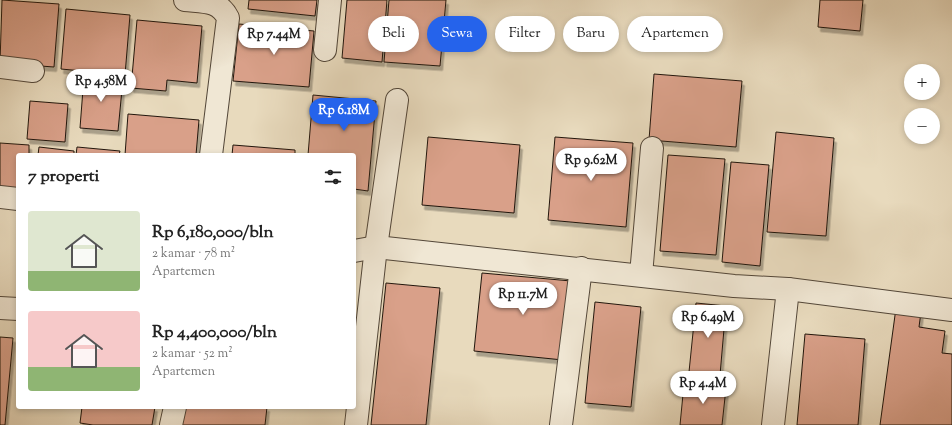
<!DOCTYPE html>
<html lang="id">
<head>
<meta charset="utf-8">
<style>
	body { margin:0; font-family:"Sorts Mill Goudy",serif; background:#f6f6f6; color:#222; height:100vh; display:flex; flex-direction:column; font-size:15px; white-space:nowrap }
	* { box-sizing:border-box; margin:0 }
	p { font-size:13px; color:#767676 }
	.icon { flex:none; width:22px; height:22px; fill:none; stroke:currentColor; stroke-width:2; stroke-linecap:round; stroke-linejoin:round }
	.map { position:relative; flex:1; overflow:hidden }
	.details { position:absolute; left:16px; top:153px; width:340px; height:256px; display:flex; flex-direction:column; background:#fff; border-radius:4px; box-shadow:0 2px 6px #0003 }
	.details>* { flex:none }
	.hud { position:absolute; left:368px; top:16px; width:380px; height:36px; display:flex; gap:8px }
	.buttons { position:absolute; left:904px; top:64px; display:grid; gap:8px }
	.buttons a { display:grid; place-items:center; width:36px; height:36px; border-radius:50%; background:#fff; box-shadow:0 2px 6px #0003; font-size:20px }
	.price { position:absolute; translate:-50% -34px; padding:0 9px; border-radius:14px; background:#fff; color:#222; font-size:13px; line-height:26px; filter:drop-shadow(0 1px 2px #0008) }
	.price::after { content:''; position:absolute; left:50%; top:24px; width:12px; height:9px; margin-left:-6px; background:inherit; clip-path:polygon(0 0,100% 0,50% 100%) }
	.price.on { background:#2563eb; color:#fff }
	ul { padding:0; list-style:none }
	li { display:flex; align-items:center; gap:12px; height:100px; padding:0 12px }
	li span { display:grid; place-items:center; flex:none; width:112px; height:80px; border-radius:4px; color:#555 }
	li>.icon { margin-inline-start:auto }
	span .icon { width:48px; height:48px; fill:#fffc; stroke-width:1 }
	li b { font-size:17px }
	h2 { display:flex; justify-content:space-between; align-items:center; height:48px; padding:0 12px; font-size:17px }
	.pill { padding:0 14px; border-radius:18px; background:#fff; box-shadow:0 2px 6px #0003; font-size:14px; line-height:36px }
	.pill.on { background:#2563eb; color:#fff }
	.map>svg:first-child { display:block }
	.building { fill:#d9a089; stroke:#21160d; filter:url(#shadow) }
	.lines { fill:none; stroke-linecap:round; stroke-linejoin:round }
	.minor-casing { stroke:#534739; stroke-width:24 }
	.minor { stroke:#f0e7d4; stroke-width:22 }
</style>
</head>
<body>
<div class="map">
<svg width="952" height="425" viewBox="0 0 952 425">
	<defs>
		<filter id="shadow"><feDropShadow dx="2.5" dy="4.5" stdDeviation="0" flood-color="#0004"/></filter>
	</defs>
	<rect width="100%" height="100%" fill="#e8dabd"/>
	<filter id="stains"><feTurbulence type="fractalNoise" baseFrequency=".005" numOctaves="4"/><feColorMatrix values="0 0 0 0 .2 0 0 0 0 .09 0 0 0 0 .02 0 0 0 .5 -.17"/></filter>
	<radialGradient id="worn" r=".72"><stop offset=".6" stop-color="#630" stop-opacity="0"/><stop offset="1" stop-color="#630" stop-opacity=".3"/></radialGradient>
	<!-- building -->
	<g class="building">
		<path d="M2,0l57,4 -5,63 -54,-4z"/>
		<path d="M249,0h68l-2,16 -67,-7z"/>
		<path d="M347,0h40l-5,62 -40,-4z"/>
		<path d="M389,0h57l-6,66 -56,-4z"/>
		<path d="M820,0h43l-3,31 -42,-4z"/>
		<path d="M66,9l64,6 -5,60 -64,-6z"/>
		<path d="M137,20l65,6 -5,57 -30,-3 -1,11 -35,-3z"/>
		<path d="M239,24l75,7 -5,56 -76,-6z"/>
		<path d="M654,74l88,7 -6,66 -87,-7z"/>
		<path d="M84,76l39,3 -5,52 -38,-3z"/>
		<path d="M313,95l63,6 -8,90 -14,-2v-34h-46z"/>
		<path d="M30,101l38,3 -3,38 -38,-3z"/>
		<path d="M128,114l71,6 -3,35h-71z"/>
		<path d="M776,132l58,6 -8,98 -59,-4z"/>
		<path d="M428,137l92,8 -6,68 -92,-8z"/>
		<path d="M555,137l78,6 -7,84 -78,-7z"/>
		<path d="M0,143l29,2v10h-11v39l-18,-2z"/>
		<path d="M233,145l62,5v5h-63z"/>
		<path d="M39,147l35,4v4h-36z"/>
		<path d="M77,147l43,4 -1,4h-43z"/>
		<path d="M668,155l57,4 -9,96 -56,-4z"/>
		<path d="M731,162l38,3 -9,101 -38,-4z"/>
		<path d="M482,273l89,8 -8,79 -89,-9z"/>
		<path d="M386,283l54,5 -14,137h-55z"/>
		<path d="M595,302l46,5 -10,100 -46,-4z"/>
		<path d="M696,303l30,3 -6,69 -31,-3z"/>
		<path d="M896,308l25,4 -2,15 26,4 -3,22 10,1v71h-72z"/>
		<path d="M805,334l60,5 -7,86h-61z"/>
		<path d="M0,337l13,1 -8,87h-5z"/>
		<path d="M684,384l42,4 -4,37h-42z"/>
		<path d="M82,407h73l-3,18h-59l-13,-2z"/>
		<path d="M183,407h84l-2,18h-84z"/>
	</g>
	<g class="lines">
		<!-- minor casing -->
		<g class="minor-casing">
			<g id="minor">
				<path d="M185,0c19,2 34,0 43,18l-17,137"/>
				<path d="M325,50l5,-50"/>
				<path d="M0,67l33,4"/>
				<path d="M0,197l18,2"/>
				<path d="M354,251l22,-4 358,39 54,3 164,21"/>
				<path d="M641,275l11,-127"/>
				<path d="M0,308l18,1"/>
				<path d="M171,425l4,-18"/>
				<path d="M356,425l20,-178 21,-147"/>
				<path d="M561,425l20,-157"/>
				<path d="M773,425l15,-136"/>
			</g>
		</g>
		<!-- minor -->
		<use href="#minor" class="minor"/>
	</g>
	<rect width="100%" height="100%" filter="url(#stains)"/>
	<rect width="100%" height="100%" fill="url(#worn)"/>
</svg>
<div class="buttons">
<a>+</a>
<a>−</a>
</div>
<b class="price" style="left:274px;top:56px">Rp 7.44M</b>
<b class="price" style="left:101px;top:103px">Rp 4.58M</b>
<b class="price on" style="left:344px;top:132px">Rp 6.18M</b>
<b class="price" style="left:591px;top:182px">Rp 9.62M</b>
<b class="price" style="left:523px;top:316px">Rp 11.7M</b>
<b class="price" style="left:708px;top:339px">Rp 6.49M</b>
<b class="price" style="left:703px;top:405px">Rp 4.4M</b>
<div class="hud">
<a class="pill">Beli</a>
<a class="pill on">Sewa</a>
<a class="pill">Filter</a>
<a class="pill">Baru</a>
<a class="pill">Apartemen</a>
</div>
<section class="details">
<h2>7 properti<svg class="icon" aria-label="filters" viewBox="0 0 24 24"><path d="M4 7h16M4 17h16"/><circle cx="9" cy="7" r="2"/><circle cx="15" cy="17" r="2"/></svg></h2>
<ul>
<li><span style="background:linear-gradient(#dfe7d0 75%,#8fb573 0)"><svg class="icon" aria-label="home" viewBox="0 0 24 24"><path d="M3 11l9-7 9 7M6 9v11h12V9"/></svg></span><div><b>Rp 6,180,000/bln</b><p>2 kamar · 78 m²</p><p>Apartemen</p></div></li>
<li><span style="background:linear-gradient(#f6c9c9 70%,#8fb573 0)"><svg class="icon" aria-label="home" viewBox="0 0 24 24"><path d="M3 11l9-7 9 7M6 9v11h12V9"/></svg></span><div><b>Rp 4,400,000/bln</b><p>2 kamar · 52 m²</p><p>Apartemen</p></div></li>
</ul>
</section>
</div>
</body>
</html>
